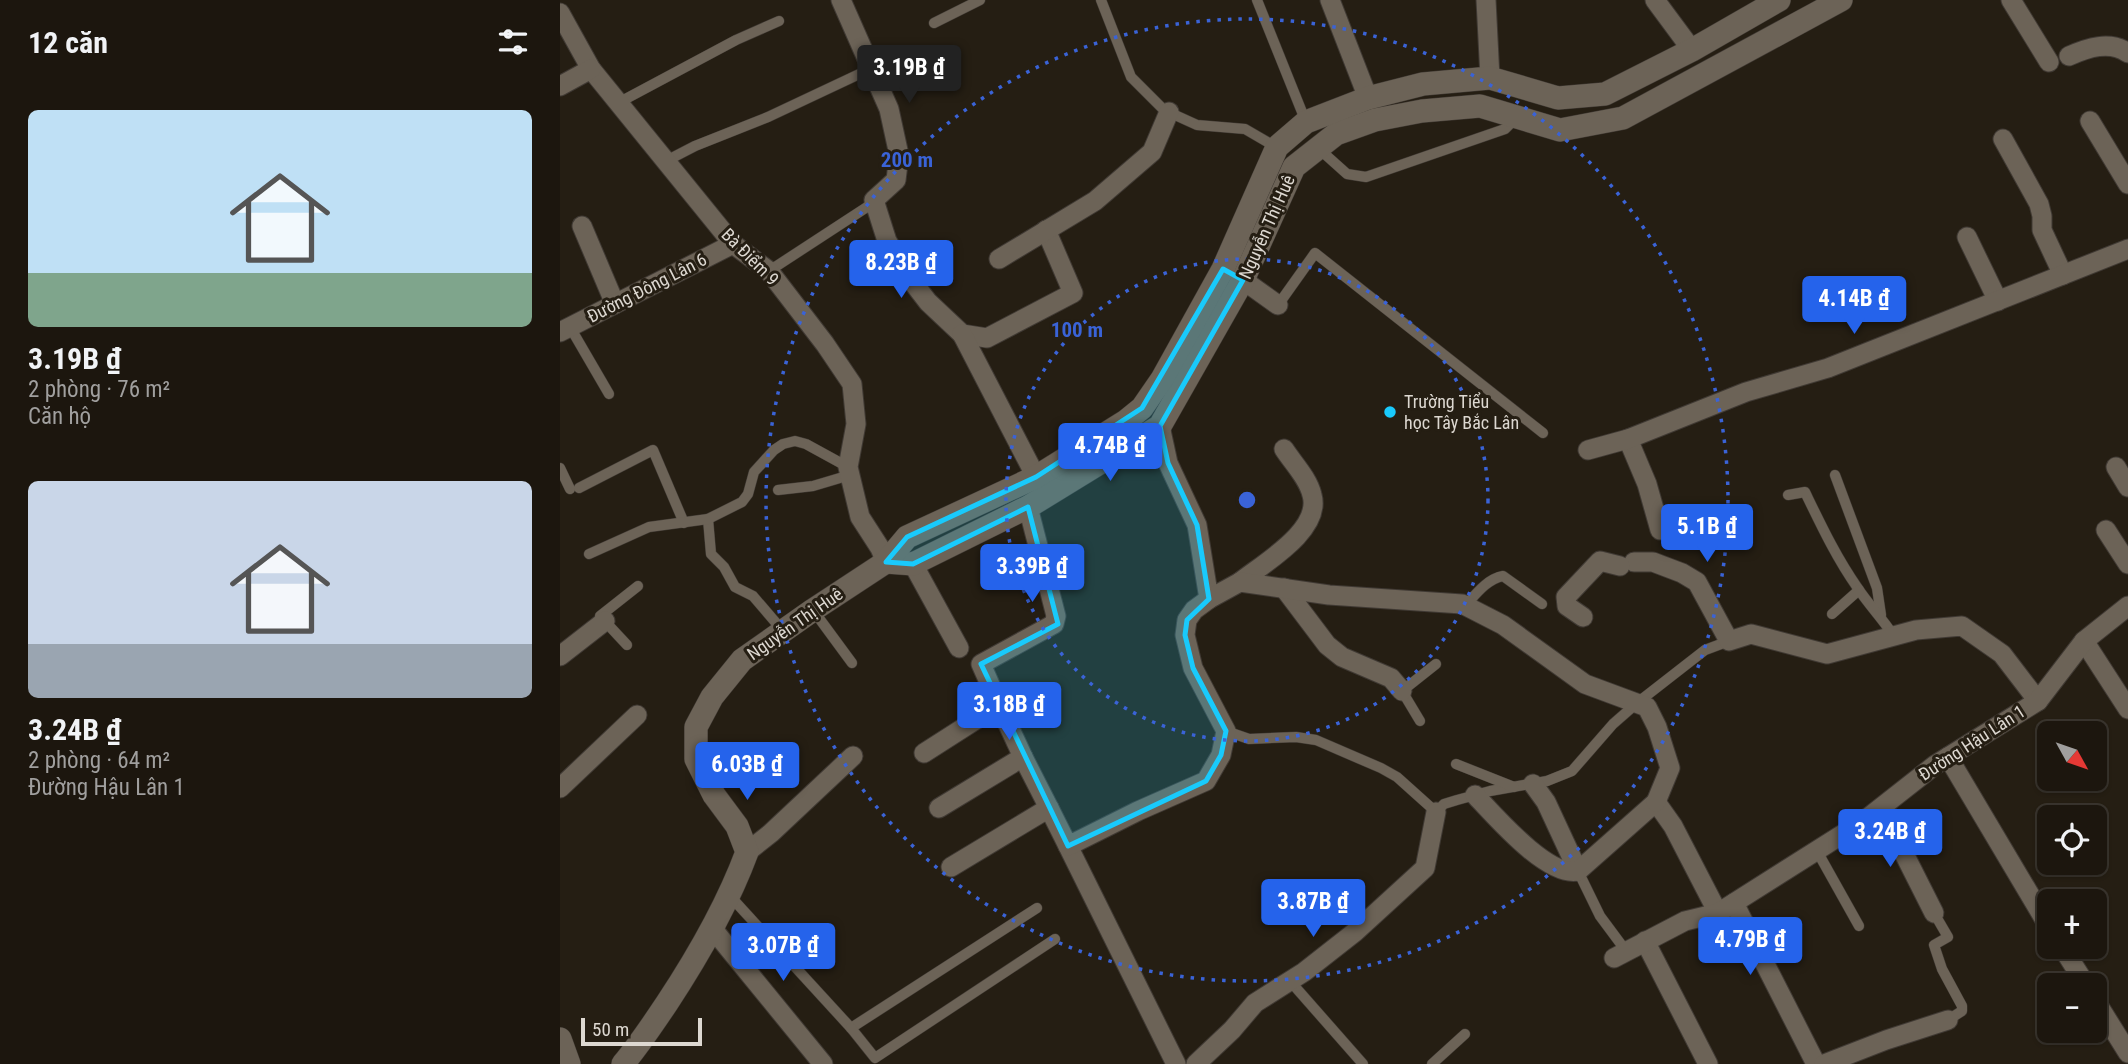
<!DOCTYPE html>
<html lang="vi">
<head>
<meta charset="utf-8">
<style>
	body { margin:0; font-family:"Roboto Condensed",sans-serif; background:#251f17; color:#f1f3f6; height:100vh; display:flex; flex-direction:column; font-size:26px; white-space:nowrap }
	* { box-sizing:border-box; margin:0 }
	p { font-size:23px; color:#a09f9e }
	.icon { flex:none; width:38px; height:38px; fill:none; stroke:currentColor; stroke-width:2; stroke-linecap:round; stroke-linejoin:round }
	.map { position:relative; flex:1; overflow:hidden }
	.side { display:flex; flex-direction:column; background:#1c160e; width:560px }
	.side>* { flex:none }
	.needle { width:46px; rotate:130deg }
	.tools { position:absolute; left:1477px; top:721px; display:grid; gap:14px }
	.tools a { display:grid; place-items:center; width:70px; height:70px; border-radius:10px; background:#1c160e; box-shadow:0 2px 5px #0004,0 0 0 2px #3a352e; font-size:35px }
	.scale { position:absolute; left:21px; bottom:18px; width:121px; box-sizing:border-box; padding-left:7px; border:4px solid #ddd8d1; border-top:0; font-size:19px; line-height:24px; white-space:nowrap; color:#ddd8d1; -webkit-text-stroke:5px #251e13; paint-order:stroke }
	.price { position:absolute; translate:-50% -60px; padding:0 16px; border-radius:7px; background:#2563eb; color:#fff; font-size:23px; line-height:46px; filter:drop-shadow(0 2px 4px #0008) }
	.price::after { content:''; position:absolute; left:50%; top:42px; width:21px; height:16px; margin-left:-10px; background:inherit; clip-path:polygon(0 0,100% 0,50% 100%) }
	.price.on { background:#222; color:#fff }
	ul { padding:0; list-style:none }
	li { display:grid; align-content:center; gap:14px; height:371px; padding:0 28px }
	li span { display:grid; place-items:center; height:217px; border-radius:10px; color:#555 }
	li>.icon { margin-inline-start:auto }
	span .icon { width:126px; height:126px; fill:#fffc; stroke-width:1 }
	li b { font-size:30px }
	h2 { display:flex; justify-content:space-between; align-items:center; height:84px; padding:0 28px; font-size:30px }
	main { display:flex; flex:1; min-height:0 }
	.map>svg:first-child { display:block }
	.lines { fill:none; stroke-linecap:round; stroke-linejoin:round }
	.service-casing { stroke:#403a34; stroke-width:11 }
	.minor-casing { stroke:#403a34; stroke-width:21 }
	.tertiary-casing { stroke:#403a34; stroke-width:24 }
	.service { stroke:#6c6357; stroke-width:10 }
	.minor { stroke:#6c6357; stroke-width:19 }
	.tertiary { stroke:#6c6357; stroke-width:23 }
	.marked { fill:#19cafc; fill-opacity:0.2; stroke:#19cafc; stroke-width:5; stroke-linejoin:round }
	.ring { fill:none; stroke:#3a63d7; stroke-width:3.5; stroke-dasharray:3.5 7 }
	.poi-dot { fill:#19cafc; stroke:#251e13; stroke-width:2.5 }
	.labels { text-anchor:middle; stroke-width:6; stroke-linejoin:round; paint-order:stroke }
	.street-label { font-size:18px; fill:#ddd8d1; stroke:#251e13 }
	.poi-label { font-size:18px; fill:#ddd8d1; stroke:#251e13; text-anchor:start }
	.centre { fill:#3a63d7; stroke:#251e13; stroke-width:3.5 }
	.ring-label { font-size:21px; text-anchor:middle; font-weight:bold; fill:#3a63d7; stroke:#251e13; stroke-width:6; stroke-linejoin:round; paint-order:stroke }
</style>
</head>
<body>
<main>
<section class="side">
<h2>12 căn<svg class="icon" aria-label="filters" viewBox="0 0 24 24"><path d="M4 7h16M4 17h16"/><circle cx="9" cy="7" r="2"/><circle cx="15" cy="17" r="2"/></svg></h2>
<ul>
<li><span style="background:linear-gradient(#bfe0f5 75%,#7fa58c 0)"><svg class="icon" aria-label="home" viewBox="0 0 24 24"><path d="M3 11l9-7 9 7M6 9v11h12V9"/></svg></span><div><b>3.19B ₫</b><p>2 phòng · 76 m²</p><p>Căn hộ</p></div></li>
<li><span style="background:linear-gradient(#c9d6e8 75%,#9aa5b1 0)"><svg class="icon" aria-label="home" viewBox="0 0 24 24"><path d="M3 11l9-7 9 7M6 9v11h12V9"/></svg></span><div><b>3.24B ₫</b><p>2 phòng · 64 m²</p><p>Đường Hậu Lân 1</p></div></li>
</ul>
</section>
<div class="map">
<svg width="1568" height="1064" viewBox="0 0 1568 1064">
	<rect width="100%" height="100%" fill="#251e13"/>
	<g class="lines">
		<!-- service casing -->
		<g class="service-casing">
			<g id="service">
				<path d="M541,0l30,77 33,33 33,15 48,4 31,18"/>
				<path d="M697,0l49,122"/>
				<path d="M374,23l46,-23"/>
				<path d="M58,103l118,-63 43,-19"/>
				<path d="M758,148l29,26 19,3 139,-48 12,-12"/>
				<path d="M106,161l29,-15 73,-29 102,-48"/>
				<path d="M209,271l98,-64 7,-7"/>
				<path d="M718,305l37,-52 228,180"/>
				<path d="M10,327l39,67"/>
				<path d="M0,468l10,21"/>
				<path d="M1275,475l42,113 4,27"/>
				<path d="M19,488l74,-38 31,73"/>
				<path d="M218,490l35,-4 37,-11"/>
				<path d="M1228,495l17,-3c16,33 31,65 52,95 11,17 25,31 36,48"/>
				<path d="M148,519l3,35 13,13 11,20 18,9 30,35"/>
				<path d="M29,554l60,-27 59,-8 34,-17 6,-8 6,-22 20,-22 9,-6 12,-3 11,3 42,23"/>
				<path d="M905,606c11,-12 22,-27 38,-30l39,28"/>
				<path d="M253,610l39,53"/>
				<path d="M1272,614l27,-24"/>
				<path d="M67,645l-27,-29 38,-30"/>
				<path d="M860,721l-18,-30 34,-27"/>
				<path d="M666,731l23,8 47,-2 20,3 65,28 16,9 39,35 8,-8 13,-4 33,-9 57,-10 25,-10 41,-47 24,-21 68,-53 24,-9"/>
				<path d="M896,764l58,23"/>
				<path d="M1257,851l42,75"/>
				<path d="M1018,871l22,45 26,35"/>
				<path d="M170,896l121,132 186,-120"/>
				<path d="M1374,913l14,24 -14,8 8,24 20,37v5l-14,9"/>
				<path d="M730,981l73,83"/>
				<path d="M291,1028l24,30 180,-119"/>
				<path d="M872,1064l33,-30"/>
			</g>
		</g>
		<!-- minor casing -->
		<g class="minor-casing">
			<g id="minor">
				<path d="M281,0l48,109 10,46 -3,25 -22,20 13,41 21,35 20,26 34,32 25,4 86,-45 -27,-63"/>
				<path d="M770,0l38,98"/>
				<path d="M926,0l4,78"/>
				<path d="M1095,0l37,50"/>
				<path d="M1451,0l38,62"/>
				<path d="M0,13l31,56 142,175 36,27 56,73 27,40 4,40 -8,43 12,50 20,31 6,14"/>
				<path d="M1509,56c18,-8 41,-16 59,-3"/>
				<path d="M0,86l31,-17"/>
				<path d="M1530,121l38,63"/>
				<path d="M1443,139l36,65 3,12v14l21,45"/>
				<path d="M22,226l33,78"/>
				<path d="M1407,237l31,64"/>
				<path d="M439,259l96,-58 57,-49 17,-40"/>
				<path d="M683,280l35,25"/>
				<path d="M0,332l173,-88"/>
				<path d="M402,334l74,143"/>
				<path d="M600,426l8,37 29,62 12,74"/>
				<path d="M1068,439l19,45 13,46"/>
				<path d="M1028,450l40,-11 118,-47 82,-24 300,-119"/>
				<path d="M1556,467l12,20"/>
				<path d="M1546,530l22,34"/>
				<path d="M1074,562h19l29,11 15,9 32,59 22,-7 76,20 89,-24 46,-4 40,28 36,47"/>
				<path d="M353,564l46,84"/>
				<path d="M680,582c24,-19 82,-52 72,-87 -4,-17 -19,-32 -28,-46"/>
				<path d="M724,588l43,57 15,12 49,21 11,13"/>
				<path d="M1023,617l-16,-11 -1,-9 34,-36 20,5"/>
				<path d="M1524,641l44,68"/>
				<path d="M0,656l45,-35"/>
				<path d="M439,705l24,52"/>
				<path d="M364,753l75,-48 -18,-41 73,-40 2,-8 -28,-109"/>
				<path d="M1388,757l101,170"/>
				<path d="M973,784l13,18 32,69"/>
				<path d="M0,788l77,-73"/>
				<path d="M915,795c20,21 73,83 103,76l78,-69 17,24 45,87"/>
				<path d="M379,808l84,-51 26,51"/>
				<path d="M1321,808l53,105"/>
				<path d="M508,846l108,218"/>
				<path d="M187,852l24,-19 82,-77"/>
				<path d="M391,867l98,-59 19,38 70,-35 68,-30 15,-26 5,-24 -33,-63 -8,-33 2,-15 7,-10 15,-11 31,-17 89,13 133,9 41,21 82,59 62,23 10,20 13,41 -14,34"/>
				<path d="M1174,903l82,161"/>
				<path d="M152,928l111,136"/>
				<path d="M1085,941l63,123"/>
				<path d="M1502,947l24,38"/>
				<path d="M1054,958l71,-37 33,-8 147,-93 70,-55 103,-64 46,-60 44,-35"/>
				<path d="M1535,1000l33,53"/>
				<path d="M636,1064l36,-34 23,-27 49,-31 51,-40 70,-64 11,-56"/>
				<path d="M1264,1064l62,-24 62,-20"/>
			</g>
		</g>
		<!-- tertiary casing -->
		<g class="tertiary-casing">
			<g id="tertiary">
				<path d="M326,562l27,2 115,-57 132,-81 83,-146 51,-113 42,-33 39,-14 47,-9 58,-5 80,24 63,-12 218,-118"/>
				<path d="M0,1039l9,25"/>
				<path d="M63,1064c16,-19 30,-40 44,-61 31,-47 60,-97 80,-151l-10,-26 -23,-31 -18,-36v-32l16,-30 30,-37 71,-50 73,-48 21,-25 129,-60 90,-56 16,-13 20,-29 61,-110 54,-122 29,-25 62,-24 55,-14 67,-6 68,20 47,-4 87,-44 87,-50"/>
			</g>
		</g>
		<!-- service -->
		<use href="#service" class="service"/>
		<!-- minor -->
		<use href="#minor" class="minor"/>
		<!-- tertiary -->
		<use href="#tertiary" class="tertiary"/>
	</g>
	<!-- marked area -->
	<path class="marked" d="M663,269l20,11 -83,146 8,37 29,62 12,74 -22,21 -2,15 8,33 33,63 -5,24 -15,26 -138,65 -87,-182 77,-40 -30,-117 -115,57 -27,-2 21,-25 129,-60 106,-69z"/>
	<!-- distance rings -->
	<g class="ring">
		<circle cx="687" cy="500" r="241"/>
		<circle cx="687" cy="500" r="481"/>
	</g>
	<!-- markers -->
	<circle class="poi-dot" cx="830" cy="412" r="7"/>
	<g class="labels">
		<!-- street labels -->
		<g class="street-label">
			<text transform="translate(707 227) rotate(-66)" y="6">Nguyễn Thị Huê</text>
			<text transform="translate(190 257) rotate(45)" y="6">Bà Điểm 9</text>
			<text transform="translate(87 288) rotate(-27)" y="6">Đường Đông Lân 6</text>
			<text transform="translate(235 624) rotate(-35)" y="6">Nguyễn Thị Huê</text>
			<text transform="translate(1412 743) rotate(-33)" y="6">Đường Hậu Lân 1</text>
		</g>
		<!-- poi labels -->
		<g class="poi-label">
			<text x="844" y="408">Trường Tiểu<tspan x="844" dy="21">học Tây Bắc Lân</tspan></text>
		</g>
	</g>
	<circle cx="687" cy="500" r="10" class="centre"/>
	<g class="ring-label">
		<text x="347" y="167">200 m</text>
		<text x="517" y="337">100 m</text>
	</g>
</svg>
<div class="tools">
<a><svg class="needle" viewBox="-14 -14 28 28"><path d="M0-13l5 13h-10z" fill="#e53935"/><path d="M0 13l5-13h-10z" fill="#a09f9e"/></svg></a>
<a><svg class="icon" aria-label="locate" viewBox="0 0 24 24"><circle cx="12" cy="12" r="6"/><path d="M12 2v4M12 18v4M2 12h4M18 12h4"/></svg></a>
<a>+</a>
<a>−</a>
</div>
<div class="scale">50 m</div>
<b class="price on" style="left:349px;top:105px">3.19B ₫</b>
<b class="price" style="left:341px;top:300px">8.23B ₫</b>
<b class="price" style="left:1294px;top:336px">4.14B ₫</b>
<b class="price" style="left:550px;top:483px">4.74B ₫</b>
<b class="price" style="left:1147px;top:564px">5.1B ₫</b>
<b class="price" style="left:472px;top:604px">3.39B ₫</b>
<b class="price" style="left:449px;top:742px">3.18B ₫</b>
<b class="price" style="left:187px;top:802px">6.03B ₫</b>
<b class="price" style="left:1330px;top:869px">3.24B ₫</b>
<b class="price" style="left:753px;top:939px">3.87B ₫</b>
<b class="price" style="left:1190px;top:977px">4.79B ₫</b>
<b class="price" style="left:223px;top:983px">3.07B ₫</b>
</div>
</main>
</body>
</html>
